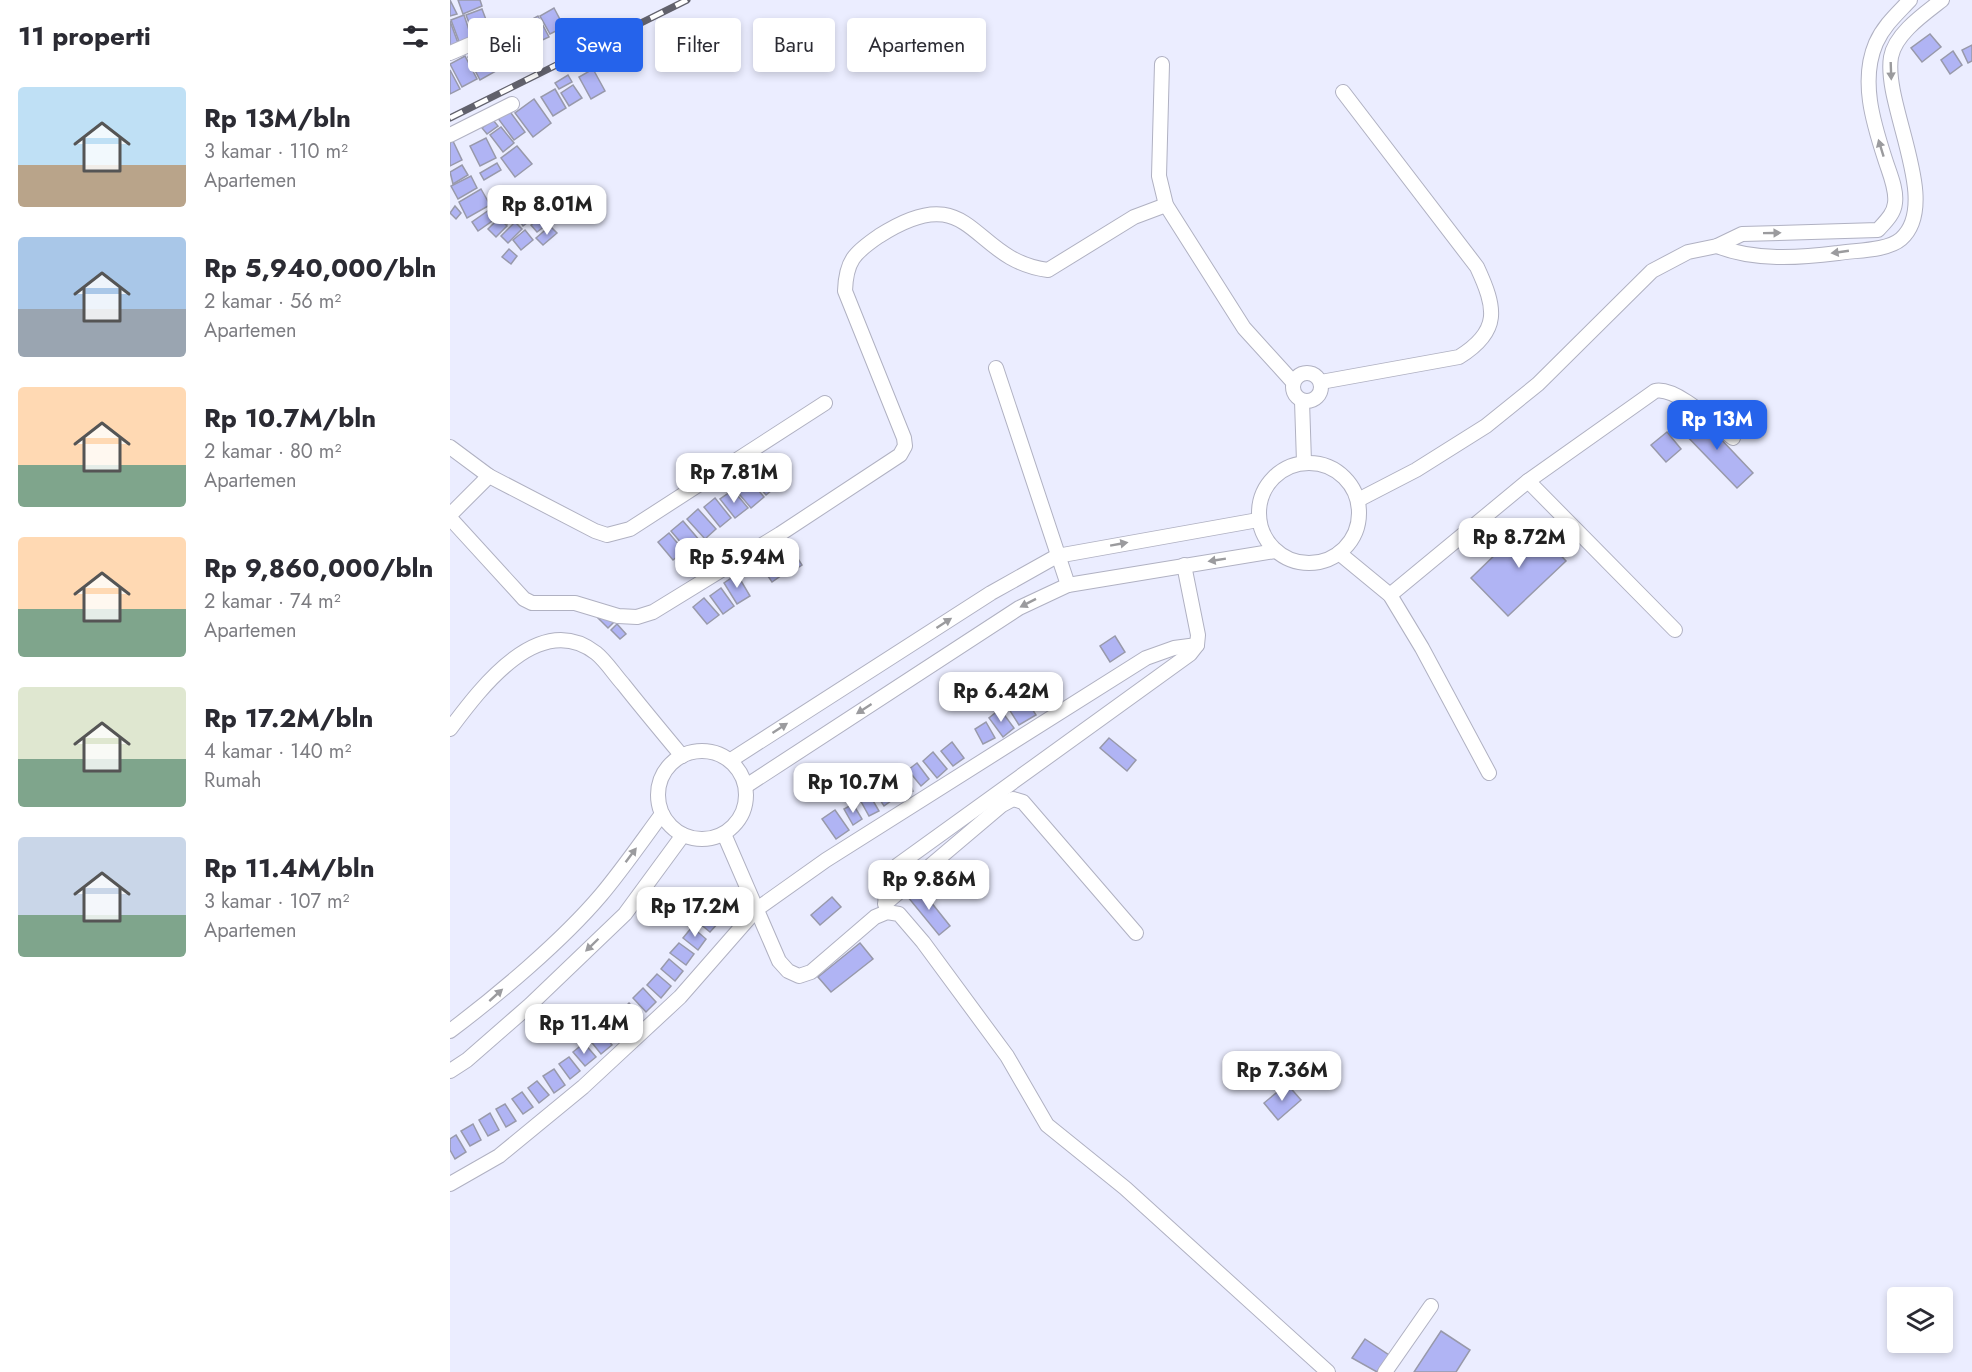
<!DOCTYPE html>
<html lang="id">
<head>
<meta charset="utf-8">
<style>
	body { margin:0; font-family:Jost,sans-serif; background:#f2f2f3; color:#2b2b33; height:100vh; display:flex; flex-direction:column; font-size:22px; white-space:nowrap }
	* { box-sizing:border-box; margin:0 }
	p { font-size:20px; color:#7c7c81 }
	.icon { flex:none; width:33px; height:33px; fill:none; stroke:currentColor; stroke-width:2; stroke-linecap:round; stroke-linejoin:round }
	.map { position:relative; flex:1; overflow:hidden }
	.drawer { display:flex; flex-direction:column; background:#fff; width:450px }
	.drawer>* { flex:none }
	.banner { position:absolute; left:18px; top:18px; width:570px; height:54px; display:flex; gap:12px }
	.buttons { position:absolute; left:1437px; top:1287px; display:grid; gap:12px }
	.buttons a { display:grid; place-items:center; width:66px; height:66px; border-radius:6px; background:#fff; box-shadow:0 3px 9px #0003; font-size:30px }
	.price { position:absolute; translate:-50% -51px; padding:0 14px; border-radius:12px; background:#fff; color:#222; font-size:20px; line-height:39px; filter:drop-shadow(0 2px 3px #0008) }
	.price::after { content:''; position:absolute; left:50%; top:36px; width:18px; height:14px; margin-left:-9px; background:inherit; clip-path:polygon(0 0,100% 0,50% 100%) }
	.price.on { background:#2563eb; color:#fff }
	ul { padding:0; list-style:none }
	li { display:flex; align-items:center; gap:18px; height:150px; padding:0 18px }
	li span { display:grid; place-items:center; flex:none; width:168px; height:120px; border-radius:6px; color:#555 }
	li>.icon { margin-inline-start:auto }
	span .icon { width:72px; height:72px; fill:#fffc; stroke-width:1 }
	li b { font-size:26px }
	h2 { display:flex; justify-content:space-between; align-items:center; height:72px; padding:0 18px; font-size:26px }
	.chip { padding:0 21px; border-radius:6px; background:#fff; box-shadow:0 3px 9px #0003; font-size:21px; line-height:54px }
	.chip.on { background:#2563eb; color:#fff }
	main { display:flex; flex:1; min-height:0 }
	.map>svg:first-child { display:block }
	.building { fill:#b0b4f4; stroke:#9899aa; stroke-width:1.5 }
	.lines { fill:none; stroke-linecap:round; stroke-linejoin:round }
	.minor-casing { stroke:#b0b1c2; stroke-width:16 }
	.minor { stroke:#fff; stroke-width:14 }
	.rail-casing { stroke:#61616c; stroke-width:7 }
	.rail { stroke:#fff; stroke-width:4.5; stroke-dasharray:14; stroke-linecap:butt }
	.oneway { fill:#9b9b9e }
</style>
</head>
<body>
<main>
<section class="drawer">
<h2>11 properti<svg class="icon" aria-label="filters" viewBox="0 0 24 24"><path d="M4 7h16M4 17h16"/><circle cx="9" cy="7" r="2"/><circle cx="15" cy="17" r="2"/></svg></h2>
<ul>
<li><span style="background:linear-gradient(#bfe0f5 65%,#b9a48a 0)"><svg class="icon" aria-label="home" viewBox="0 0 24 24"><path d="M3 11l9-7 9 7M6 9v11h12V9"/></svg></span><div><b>Rp 13M/bln</b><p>3 kamar · 110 m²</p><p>Apartemen</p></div></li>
<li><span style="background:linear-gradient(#a9c7e8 60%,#9aa5b1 0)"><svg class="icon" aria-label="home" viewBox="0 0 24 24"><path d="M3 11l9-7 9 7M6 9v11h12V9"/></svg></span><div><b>Rp 5,940,000/bln</b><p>2 kamar · 56 m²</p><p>Apartemen</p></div></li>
<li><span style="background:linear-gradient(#ffd9b3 65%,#7fa58c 0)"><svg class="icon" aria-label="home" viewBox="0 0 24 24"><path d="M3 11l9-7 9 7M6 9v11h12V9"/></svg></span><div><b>Rp 10.7M/bln</b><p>2 kamar · 80 m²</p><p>Apartemen</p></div></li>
<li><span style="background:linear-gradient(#ffd9b3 60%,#7fa58c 0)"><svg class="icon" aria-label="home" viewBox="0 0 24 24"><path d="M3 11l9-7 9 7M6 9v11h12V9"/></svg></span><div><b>Rp 9,860,000/bln</b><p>2 kamar · 74 m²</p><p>Apartemen</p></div></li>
<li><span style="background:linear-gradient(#dfe7d0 60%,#7fa58c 0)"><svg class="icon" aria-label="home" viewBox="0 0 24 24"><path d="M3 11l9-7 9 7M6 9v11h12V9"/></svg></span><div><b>Rp 17.2M/bln</b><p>4 kamar · 140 m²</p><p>Rumah</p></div></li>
<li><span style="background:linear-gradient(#c9d6e8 65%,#7fa58c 0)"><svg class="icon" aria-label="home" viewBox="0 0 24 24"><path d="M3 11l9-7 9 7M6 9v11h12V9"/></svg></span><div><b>Rp 11.4M/bln</b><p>3 kamar · 107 m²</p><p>Apartemen</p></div></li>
</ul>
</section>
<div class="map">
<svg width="1522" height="1372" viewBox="0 0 1522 1372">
	<rect width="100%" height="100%" fill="#ebedff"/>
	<!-- building -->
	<g class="building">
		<path d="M0,0l7,14 -7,2z"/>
		<path d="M8,0h22l2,6 -19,8z"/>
		<path d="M104,8l10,19 -14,7 -10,-18z"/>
		<path d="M32,9l9,24 -16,6 -9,-24z"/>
		<path d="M14,15l8,24 -12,5 -9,-24z"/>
		<path d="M88,16l11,21 -13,6 -11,-20z"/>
		<path d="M0,21l8,22 -8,4z"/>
		<path d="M74,30l9,18 -16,9 -10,-18z"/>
		<path d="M1480,34l11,13 -19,15 -11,-14z"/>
		<path d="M55,39l12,21 -15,8 -11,-21z"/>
		<path d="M1522,45v16l-4,2 -6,-13z"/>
		<path d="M34,48l12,23 -16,9 -12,-23z"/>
		<path d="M1503,51l9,14 -12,9 -9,-14z"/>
		<path d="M15,56l12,23 -15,8 -12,-23z"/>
		<path d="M143,69l12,22 -14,8 -12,-22z"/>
		<path d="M0,70l10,19 -10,5z"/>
		<path d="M118,75l4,7 -13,7 -4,-6z"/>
		<path d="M123,85l9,13 -13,8 -8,-13z"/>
		<path d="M105,89l11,19 -13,8 -12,-19z"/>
		<path d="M84,99l17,24 -18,14 -18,-24z"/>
		<path d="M58,109l17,23 -11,8 -17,-23z"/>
		<path d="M43,120l5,6 -11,8 -5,-6z"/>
		<path d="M51,127l13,16 -11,9 -13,-17z"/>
		<path d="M36,138l10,20 -16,8 -10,-20z"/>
		<path d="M2,139l10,21 -12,6v-26z"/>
		<path d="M67,146l15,18 -17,13 -14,-19z"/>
		<path d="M47,163l4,7 -17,10 -4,-7z"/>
		<path d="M12,165l6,10 -15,9 -3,-12z"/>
		<path d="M21,176l6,12 -19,11 -7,-13z"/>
		<path d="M31,189l9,16 -23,13 -8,-16z"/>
		<path d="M83,202l8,10 -18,14 -7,-11z"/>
		<path d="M5,206l6,7 -5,6 -6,-6z"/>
		<path d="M39,210l6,9 -17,12 -6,-9z"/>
		<path d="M53,213l7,7 -3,4 -7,-7z"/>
		<path d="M93,216l6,7 -12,9 -6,-7z"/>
		<path d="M49,218l8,8 -11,11 -8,-8z"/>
		<path d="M65,222l7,7 -14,14 -7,-7z"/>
		<path d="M100,226l7,7 -14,12 -7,-7z"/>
		<path d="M75,230l8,10 -12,10 -8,-10z"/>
		<path d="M59,249l8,7 -6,8 -9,-7z"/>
		<path d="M1248,415l55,58 -16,15 -56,-58z"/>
		<path d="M1217,432l14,17 -15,13 -15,-17z"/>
		<path d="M316,463l16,19 -16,13 -16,-19z"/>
		<path d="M297,477l17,20 -13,11 -17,-20z"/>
		<path d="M283,490l15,18 -13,10 -15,-19z"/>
		<path d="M265,498l16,20 -11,9 -16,-20z"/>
		<path d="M248,509l18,20 -11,10 -18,-20z"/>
		<path d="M233,521l17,20 -12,10 -17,-20z"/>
		<path d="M1079,522l37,39 -58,55 -37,-38z"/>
		<path d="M219,533l15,18 -11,9 -15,-18z"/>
		<path d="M338,543l14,22 -15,10 -14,-22z"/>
		<path d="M319,556l13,19 -10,7 -13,-19z"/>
		<path d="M287,574l13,22 -13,8 -13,-21z"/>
		<path d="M271,588l13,18 -11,8 -13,-18z"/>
		<path d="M254,598l15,17 -12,9 -14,-17z"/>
		<path d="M154,612l10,10 -6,6 -10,-10z"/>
		<path d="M167,624l9,10 -6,5 -9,-9z"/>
		<path d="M665,636l10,16 -15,10 -10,-16z"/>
		<path d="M574,696l12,19 -17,10 -12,-19z"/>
		<path d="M550,709l14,19 -11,9 -14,-19z"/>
		<path d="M536,722l9,16 -12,6 -8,-15z"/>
		<path d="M659,738l27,22 -9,11 -27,-23z"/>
		<path d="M502,742l12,16 -11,8 -12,-15z"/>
		<path d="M483,752l14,17 -10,9 -14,-17z"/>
		<path d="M467,763l12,16 -8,7 -13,-16z"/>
		<path d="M455,772l8,19 -12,5 -8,-19z"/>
		<path d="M435,783l10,15 -11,8 -10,-15z"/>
		<path d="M418,792l11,19 -10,5 -10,-18z"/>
		<path d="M403,804l9,15 -9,6 -9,-16z"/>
		<path d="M385,810l14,20 -13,9 -14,-20z"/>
		<path d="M469,887l31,39 -11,9 -32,-39z"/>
		<path d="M265,890l18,13 -9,13 -19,-13z"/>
		<path d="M382,897l9,10 -21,18 -9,-10z"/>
		<path d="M253,908l16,14 -9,10 -16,-13z"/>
		<path d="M242,927l14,12 -8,11 -15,-12z"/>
		<path d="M229,943l15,11 -8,11 -16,-12z"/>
		<path d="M410,943l13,16 -42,33 -13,-15z"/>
		<path d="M219,959l14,12 -8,10 -14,-12z"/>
		<path d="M207,974l14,12 -10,12 -14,-13z"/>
		<path d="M193,988l13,14 -10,10 -13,-14z"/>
		<path d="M179,1003l12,13 -10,10 -12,-13z"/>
		<path d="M163,1017l14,14 -10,10 -14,-14z"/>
		<path d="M150,1030l12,15 -11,9 -12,-15z"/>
		<path d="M134,1043l12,14 -11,9 -12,-14z"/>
		<path d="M119,1057l11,14 -10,8 -11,-15z"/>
		<path d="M104,1069l11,16 -11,8 -11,-17z"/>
		<path d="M87,1081l12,14 -10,8 -11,-15z"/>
		<path d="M837,1084l14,16 -23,20 -14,-17z"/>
		<path d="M72,1092l11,15 -10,7 -11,-15z"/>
		<path d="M55,1104l11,17 -10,6 -10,-18z"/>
		<path d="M40,1113l9,17 -11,6 -9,-16z"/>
		<path d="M23,1124l8,16 -11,6 -9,-15z"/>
		<path d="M6,1135l10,17 -11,7 -5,-9v-11z"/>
		<path d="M991,1331l29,19 -14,22h-42z"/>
		<path d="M915,1339l24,16 -12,17 -25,-14z"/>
	</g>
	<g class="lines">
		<!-- minor casing -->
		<g class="minor-casing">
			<g id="minor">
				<path d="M0,53l21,-9"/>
				<path d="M712,64l-3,112 7,29 78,123 49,54"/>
				<path d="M0,135l62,-31"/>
				<path d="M1267,246c37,15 82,12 121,7 18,-3 49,-2 63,-14 41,-36 -18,-134 -10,-182 4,-23 33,-43 51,-57"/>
				<path d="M546,368l72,217"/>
				<circle cx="857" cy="387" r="14"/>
				<path d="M871,382l138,-25c42,-26 37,-49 18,-90l-134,-175"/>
				<path d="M852,401l2,61"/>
				<path d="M0,447l39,29"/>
				<circle cx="859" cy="513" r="50"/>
				<path d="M1078,481l147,149"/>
				<path d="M908,500l58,-30 70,-44 52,-42 114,-113 36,-19 29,-6 25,-12 136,-4c7,-8 16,-16 17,-27 2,-14 -6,-31 -10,-44 -12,-37 -25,-79 -9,-116 8,-18 22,-30 34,-43"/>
				<path d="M0,515l39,-39 106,55 12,4 23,-6 195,-126"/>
				<path d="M0,518l74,81 8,4h43l43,13 19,1 16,-5 127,-78 120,-79 5,-9 -1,-8 -59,-147c1,-30 9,-38 34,-55 95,-61 90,24 169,34l86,-53 32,-12"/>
				<path d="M889,553l51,42 32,53 67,125"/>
				<path d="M940,595l138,-114 127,-90c21,-5 61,34 78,47"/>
				<path d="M0,729c30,-40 89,-120 146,-76 10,8 18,21 27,31 19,24 39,48 59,72"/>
				<circle cx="252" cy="795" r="44"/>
				<path d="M281,760l260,-167 66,-37 201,-36"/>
				<path d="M296,786l273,-178 49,-23 207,-34"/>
				<path d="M274,834l55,127 9,10 11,5 12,-4 64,-55 12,-5 12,2 24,28 84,114 40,69 78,63 203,184"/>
				<path d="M435,904l117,-99 11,-6 10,3 113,131"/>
				<path d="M437,912c-4,-19 -2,-32 11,-47l292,-211 7,-9 1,-10 -14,-70"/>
				<path d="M0,1031c48,-36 112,-90 151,-136 21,-25 41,-54 61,-81"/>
				<path d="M0,1071l17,-11 63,-55 95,-91 58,-79"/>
				<path d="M0,1184l49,-28 84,-69 97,-90 77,-88 69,-49 320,-202 28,-10 23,-3"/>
				<path d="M935,1372l46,-66"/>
			</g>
		</g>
		<!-- minor -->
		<use href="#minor" class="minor"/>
		<!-- rail casing -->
		<g class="rail-casing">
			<path id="rail" d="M0,118l237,-118"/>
		</g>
		<!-- rail -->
		<use href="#rail" class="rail"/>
	</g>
	<!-- one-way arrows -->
	<defs><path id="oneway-solid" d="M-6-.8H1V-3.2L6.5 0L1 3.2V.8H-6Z" transform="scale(1.5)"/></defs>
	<g class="oneway">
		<use href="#oneway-solid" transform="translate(1441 71) rotate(88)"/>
		<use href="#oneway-solid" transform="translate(1431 148) rotate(-107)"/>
		<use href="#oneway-solid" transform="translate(1322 233) rotate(-1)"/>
		<use href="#oneway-solid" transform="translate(1390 252) rotate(172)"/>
		<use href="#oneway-solid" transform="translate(669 544) rotate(-10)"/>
		<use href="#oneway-solid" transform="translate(767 560) rotate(171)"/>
		<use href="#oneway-solid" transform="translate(578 603) rotate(153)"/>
		<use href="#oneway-solid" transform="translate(494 623) rotate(-33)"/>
		<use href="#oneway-solid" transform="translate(414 709) rotate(147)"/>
		<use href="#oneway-solid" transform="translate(330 728) rotate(-33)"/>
		<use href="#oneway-solid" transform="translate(181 855) rotate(-53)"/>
		<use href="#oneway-solid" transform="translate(142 945) rotate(136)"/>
		<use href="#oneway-solid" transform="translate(46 995) rotate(-42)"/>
	</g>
</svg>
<div class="buttons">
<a><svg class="icon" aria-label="layers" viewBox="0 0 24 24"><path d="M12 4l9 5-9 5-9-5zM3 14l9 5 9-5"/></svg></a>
</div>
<b class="price" style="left:97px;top:236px">Rp 8.01M</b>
<b class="price on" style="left:1267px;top:451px">Rp 13M</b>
<b class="price" style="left:284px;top:504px">Rp 7.81M</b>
<b class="price" style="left:1069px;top:569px">Rp 8.72M</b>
<b class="price" style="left:287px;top:589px">Rp 5.94M</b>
<b class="price" style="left:551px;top:723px">Rp 6.42M</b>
<b class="price" style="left:403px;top:814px">Rp 10.7M</b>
<b class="price" style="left:479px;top:911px">Rp 9.86M</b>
<b class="price" style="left:245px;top:938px">Rp 17.2M</b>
<b class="price" style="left:134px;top:1055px">Rp 11.4M</b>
<b class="price" style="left:832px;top:1102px">Rp 7.36M</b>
<div class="banner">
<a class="chip">Beli</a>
<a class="chip on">Sewa</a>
<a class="chip">Filter</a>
<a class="chip">Baru</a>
<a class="chip">Apartemen</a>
</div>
</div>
</main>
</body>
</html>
